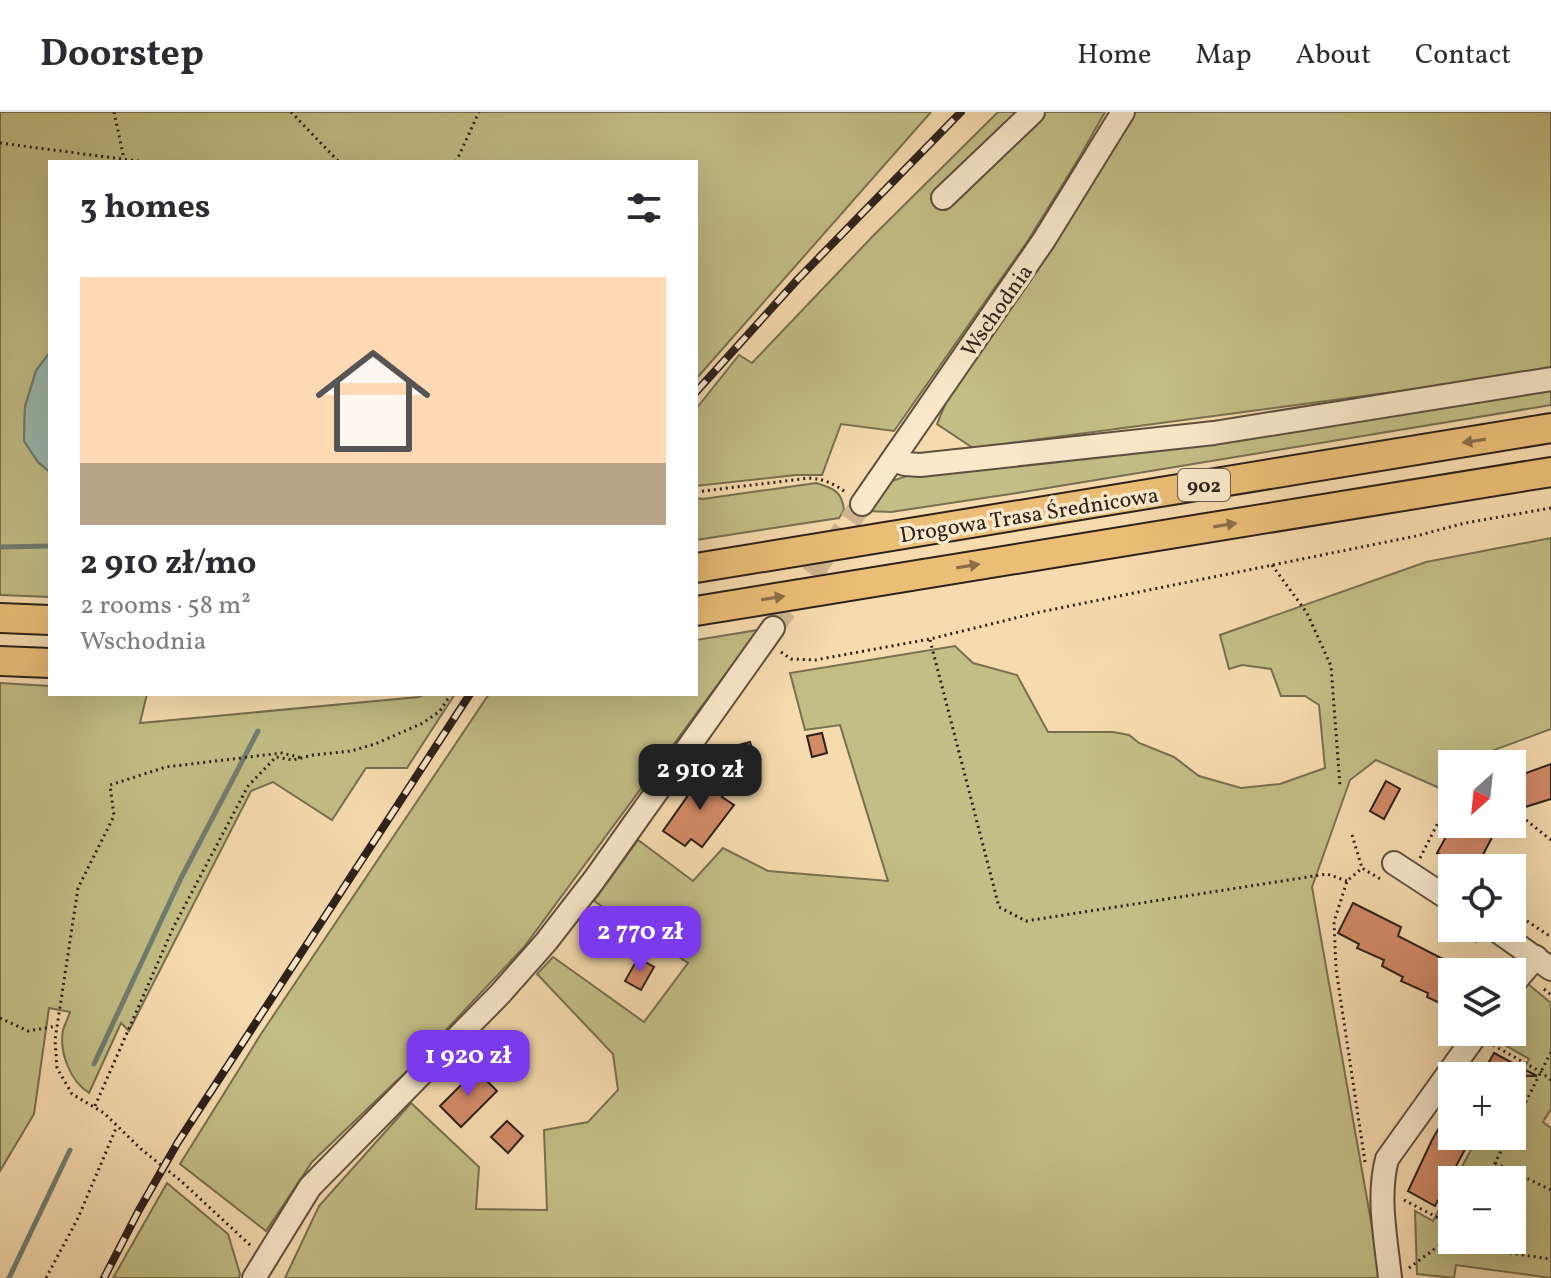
<!DOCTYPE html>
<html lang="en">
<head>
<meta charset="utf-8">
<style>
	body { margin:0; font-family:Vollkorn,serif; background:#f2f2f3; color:#2b2b33; height:100vh; display:flex; flex-direction:column; font-size:30px; white-space:nowrap }
	* { box-sizing:border-box; margin:0 }
	p { font-size:26px; color:#7c7c81 }
	.icon { flex:none; width:44px; height:44px; fill:none; stroke:currentColor; stroke-width:2; stroke-linecap:round; stroke-linejoin:round }
	.map { position:relative; flex:1; overflow:hidden }
	.drawer { position:absolute; left:48px; top:48px; width:650px; height:536px; display:flex; flex-direction:column; background:#fff; border-radius:0px; box-shadow:0 8px 32px #0002 }
	.drawer>* { flex:none }
	.needle { width:52px; rotate:207deg }
	.controls { position:absolute; left:1438px; top:638px; display:grid; gap:16px }
	.controls a { display:grid; place-items:center; width:88px; height:88px; border-radius:0px; background:#fff; box-shadow:0 8px 32px #0002; font-size:40px }
	.price { position:absolute; translate:-50% -68px; padding:0 18px; border-radius:16px; background:#7c3aed; color:#fff; font-size:26px; line-height:52px; filter:drop-shadow(0 2px 4px #0008) }
	.price::after { content:''; position:absolute; left:50%; top:48px; width:24px; height:18px; margin-left:-12px; background:inherit; clip-path:polygon(0 0,100% 0,50% 100%) }
	.price.selected { background:#222; color:#fff }
	ul { padding:0; list-style:none }
	li { display:grid; align-content:center; gap:16px; height:424px; padding:0 32px }
	li span { display:grid; place-items:center; height:248px; border-radius:0px; color:#555 }
	li>.icon { margin-inline-start:auto }
	span .icon { width:144px; height:144px; fill:#fffc; stroke-width:1 }
	li b { font-size:34px }
	h2 { display:flex; justify-content:space-between; align-items:center; height:96px; padding:0 32px; font-size:34px }
	header { display:flex; align-items:center; gap:48px; box-sizing:border-box; height:112px; padding:0 40px; background:#fff; border-bottom:2px solid #e1e1e2 }
	header strong { font-size:38px }
	nav { display:flex; gap:44px; margin-inline-start:auto; font-size:28px }
	.map>svg:first-child { display:block }
	.green { fill:#c3be85; stroke:#786f50; stroke-width:2 }
	.water { fill:#9dbbaf; stroke:#707d73; stroke-width:2 }
	.lines { fill:none; stroke-linecap:round; stroke-linejoin:round }
	.stream { stroke:#707d73; stroke-width:5 }
	.building { fill:#d38a67; stroke:#2c201a; stroke-width:2 }
	.minor-tunnel { stroke:#ceb690; stroke-width:22; stroke-dasharray:22 11; stroke-linecap:butt }
	.minor-casing { stroke:#5e4f3f; stroke-width:26 }
	.major-casing { stroke:#2c201a; stroke-width:32 }
	.path { stroke:#2c201a; stroke-width:3; stroke-dasharray:2 4; stroke-linecap:butt }
	.minor { stroke:#f9e8ca; stroke-width:22 }
	.major { stroke:#ebbe77; stroke-width:28 }
	.rail-casing { stroke:#2c201a; stroke-width:8 }
	.rail { stroke:#f9e8ca; stroke-width:5; stroke-dasharray:15; stroke-linecap:butt }
	.oneway { fill:#8c6f48 }
	.labels { text-anchor:middle; stroke-width:7; stroke-linejoin:round; paint-order:stroke }
	.shield { fill:#f9e8ca; stroke:#6a5c4f; stroke-width:2 }
	.shield-label { font-size:20px; font-weight:bold; fill:#2c201a }
	.street-label { font-size:22px; fill:#2c201a; stroke:#f9e8ca }
</style>
</head>
<body>
<header>
<strong>Doorstep</strong>
<nav><a>Home</a><a>Map</a><a>About</a><a>Contact</a></nav>
</header>
<div class="map">
<svg width="1551" height="1166" viewBox="0 0 1551 1166">
	<rect width="100%" height="100%" fill="#f6dbae"/>
	<filter id="stains"><feTurbulence type="fractalNoise" baseFrequency=".0025" numOctaves="4"/><feColorMatrix values="0 0 0 0 .2 0 0 0 0 .09 0 0 0 0 .02 0 0 0 .5 -.17"/></filter>
	<radialGradient id="worn" r=".72"><stop offset=".6" stop-color="#630" stop-opacity="0"/><stop offset="1" stop-color="#630" stop-opacity=".3"/></radialGradient>
	<!-- green -->
	<g class="green">
		<path d="M0,0h931l-235,267v-217h-646v190l-14,19 -11,36 -1,33 14,22 12,10v125l-50,-2z"/>
		<path d="M998,0h107l-26,46 -52,84 -133,189 -53,-7 -19,51h-26l-100,11v-77l43,-54 13,8 120,-126z"/>
		<path d="M1136,0h415v259l-578,77 -36,-24 9,-22z"/>
		<path d="M1551,272v21l-534,88 -126,19 -23,-1 24,-30 23,-8z"/>
		<path d="M816,371c17,5 26,8 28,27l-5,8 -143,22v-42l7,1z"/>
		<path d="M1551,426v191l-65,24 -12,11h-22v19l-8,7 -68,-30 -26,20 -38,107 69,391h-1096l34,-72 92,-103 68,64 -3,42 71,1 -3,-80 44,-8 30,-32 -5,-36 -76,-80 16,-17 91,65 44,-59 -94,-62 44,-61 55,41 30,-33 45,23 120,10 -48,-156 -35,5 -15,-57 165,-27 18,17 44,12 31,57h65l16,3 10,8 35,14 25,19 42,12 39,-4 45,-16 -6,-63 -14,-9h-24l-10,-27 -29,-4 -13,4 -9,-34 206,-73z"/>
		<path d="M758,518l-234,317 -113,120 -99,95 -46,69 -86,-67 81,-130 228,-340h207v-54z"/>
		<path d="M0,571l50,3v8h97l-7,29 279,-26 6,-3h30l-48,74h-41l-34,52 -59,-38 -22,9 -122,240 -8,-8 -32,70c-19,-12 -30,-41 -26,-63 2,-6 5,-12 7,-18l-21,-4 -15,106 -34,57z"/>
		<path d="M1528,872l23,19v106l-8,13 8,6v150l-95,-13 -2,13 -37,-4 -2,-63 18,10 19,-36v55h60v-60h-57l19,-36 11,5 7,-13h20v-42l17,-35 -40,-23 3,-4h20v-27z"/>
		<path d="M167,1071l61,51 12,40 -1,4h-126z"/>
	</g>
	<!-- water -->
	<path class="water" d="M50,240v120l-12,-10 -14,-21 1,-34 11,-36z"/>
	<g class="lines">
		<!-- stream -->
		<g class="stream">
			<path d="M0,435l50,-1"/>
			<path d="M94,952l87,-186 77,-147"/>
			<path d="M9,1166l61,-128"/>
		</g>
	</g>
	<!-- building -->
	<g class="building">
		<path d="M822,621l5,20 -15,4 -5,-21z"/>
		<path d="M750,630l7,21 -15,5 -7,-22z"/>
		<path d="M1551,652v35l-29,9 -10,-30z"/>
		<path d="M706,658l23,17 -7,10 12,8 -32,42 -11,-8 -6,7 -22,-15z"/>
		<path d="M1386,669l14,8 -16,30 -14,-8z"/>
		<path d="M1453,712h46l-23,44h-10l-29,-15z"/>
		<path d="M1353,791l48,24 -3,9 47,24 -3,8 10,5v36l-25,-12 1,-4 -27,-12 2,-4 -21,-11 2,-6 -27,-12 2,-4 -21,-11z"/>
		<path d="M638,846l16,9 -13,23 -16,-9z"/>
		<path d="M1494,941l43,23h-56z"/>
		<path d="M476,958l21,21 -36,36 -21,-21z"/>
		<path d="M1452,993v31h20l-37,70 -27,-15 24,-51z"/>
		<path d="M507,1009l16,15 -15,17 -17,-16z"/>
	</g>
	<g class="lines">
		<!-- minor-tunnel -->
		<path class="minor-tunnel" d="M773,516l89,-124"/>
		<!-- minor casing -->
		<g class="minor-casing">
			<g id="minor">
				<path d="M943,86l90,-86"/>
				<path d="M893,348l12,4 15,1 294,-32 337,-54"/>
				<path d="M862,392l182,-264 79,-128"/>
				<path d="M1394,751l58,38"/>
				<path d="M1493,816l58,41"/>
				<path d="M1512,873l24,-28"/>
				<path d="M254,1166l56,-91 190,-193 46,-52 48,-62 179,-252"/>
				<path d="M1390,1166c-4,-39 -13,-81 -3,-119l91,-127"/>
			</g>
		</g>
		<!-- major casing -->
		<g class="major-casing">
			<g id="major">
				<path d="M696,456l855,-140"/>
				<path d="M696,499l855,-139"/>
				<path d="M0,506l50,2"/>
				<path d="M0,549l50,2"/>
			</g>
		</g>
		<!-- path -->
		<g class="path">
			<path d="M114,0l10,47"/>
			<path d="M291,0l48,50"/>
			<path d="M0,31l145,19"/>
			<path d="M456,50l23,-50"/>
			<path d="M696,380l113,-14c16,1 25,6 38,15"/>
			<path d="M1272,453l35,48 24,53 9,120"/>
			<path d="M930,528l69,267 27,14 301,-47 20,7"/>
			<path d="M781,540l10,7 24,1 115,-21 110,-27 376,-76 49,-13 86,-15"/>
			<path d="M1512,697l39,31"/>
			<path d="M1352,723l10,33"/>
			<path d="M1420,746l32,-63"/>
			<path d="M1512,799l39,26"/>
			<path d="M1455,816l24,15"/>
			<path d="M1544,877l7,6"/>
			<path d="M0,906l28,13 29,-5"/>
			<path d="M1493,933l48,27 10,8"/>
			<path d="M95,994l78,-178 75,-142 28,-29 17,3 20,-5 38,-4 24,-7 48,-21 17,-12 11,-17"/>
			<path d="M1512,1017l39,-77"/>
			<path d="M1365,1050l-29,-193 -2,-47 13,-41 15,-13 20,12"/>
			<path d="M1495,1051l56,27"/>
			<path d="M1486,1068l23,-44"/>
			<path d="M1404,1088l48,25"/>
			<path d="M1483,1128l26,13 42,6"/>
			<path d="M250,1133l-69,-64 -40,-32 -37,-36 -32,-19 -15,-26 -2,-28 23,-152 36,-72 -4,-31 56,-18 116,-14 20,5"/>
			<path d="M1409,1156l43,-32"/>
			<path d="M46,1166l32,-60 39,-92"/>
		</g>
		<!-- minor -->
		<use href="#minor" class="minor"/>
		<!-- major -->
		<use href="#major" class="major"/>
		<!-- rail casing -->
		<g class="rail-casing">
			<g id="rail">
				<path d="M696,280l102,-113 163,-167"/>
				<path d="M104,1166l35,-68 39,-68 292,-448"/>
			</g>
		</g>
		<!-- rail -->
		<use href="#rail" class="rail"/>
	</g>
	<!-- one-way arrows -->
	<defs><path id="oneway-solid" d="M-6-.8H1V-3.2L6.5 0L1 3.2V.8H-6Z" transform="scale(2)"/></defs>
	<g class="oneway">
		<use href="#oneway-solid" transform="translate(1474 329) rotate(171)"/>
		<use href="#oneway-solid" transform="translate(1225 413) rotate(-9)"/>
		<use href="#oneway-solid" transform="translate(968 454) rotate(-9)"/>
		<use href="#oneway-solid" transform="translate(773 486) rotate(-9)"/>
	</g>
	<g class="labels">
		<!-- shield labels -->
		<rect class="shield" x="1178" y="357" width="52" height="32" rx="6"/>
		<g class="shield-label">
			<text x="1204" y="380">902</text>
		</g>
		<!-- street labels -->
		<g class="street-label">
			<text transform="translate(996 198) rotate(-55)" y="8">Wschodnia</text>
			<text transform="translate(1029 402) rotate(-9)" y="8">Drogowa Trasa Średnicowa</text>
		</g>
	</g>
	<rect width="100%" height="100%" filter="url(#stains)"/>
	<rect width="100%" height="100%" fill="url(#worn)"/>
</svg>
<div class="controls">
<a><svg class="needle" viewBox="-14 -14 28 28"><path d="M0-13l5 13h-10z" fill="#e53935"/><path d="M0 13l5-13h-10z" fill="#7c7c81"/></svg></a>
<a><svg class="icon" aria-label="locate" viewBox="0 0 24 24"><circle cx="12" cy="12" r="6"/><path d="M12 2v4M12 18v4M2 12h4M18 12h4"/></svg></a>
<a><svg class="icon" aria-label="layers" viewBox="0 0 24 24"><path d="M12 4l9 5-9 5-9-5zM3 14l9 5 9-5"/></svg></a>
<a>+</a>
<a>−</a>
</div>
<b class="price selected" style="left:700px;top:700px">2 910 zł</b>
<b class="price" style="left:640px;top:862px">2 770 zł</b>
<b class="price" style="left:468px;top:986px">1 920 zł</b>
<section class="drawer">
<h2>3 homes<svg class="icon" aria-label="filters" viewBox="0 0 24 24"><path d="M4 7h16M4 17h16"/><circle cx="9" cy="7" r="2"/><circle cx="15" cy="17" r="2"/></svg></h2>
<ul>
<li><span style="background:linear-gradient(#ffd9b3 75%,#b9a48a 0)"><svg class="icon" aria-label="home" viewBox="0 0 24 24"><path d="M3 11l9-7 9 7M6 9v11h12V9"/></svg></span><div><b>2 910 zł/mo</b><p>2 rooms · 58 m²</p><p>Wschodnia</p></div></li>
</ul>
</section>
</div>
</body>
</html>
